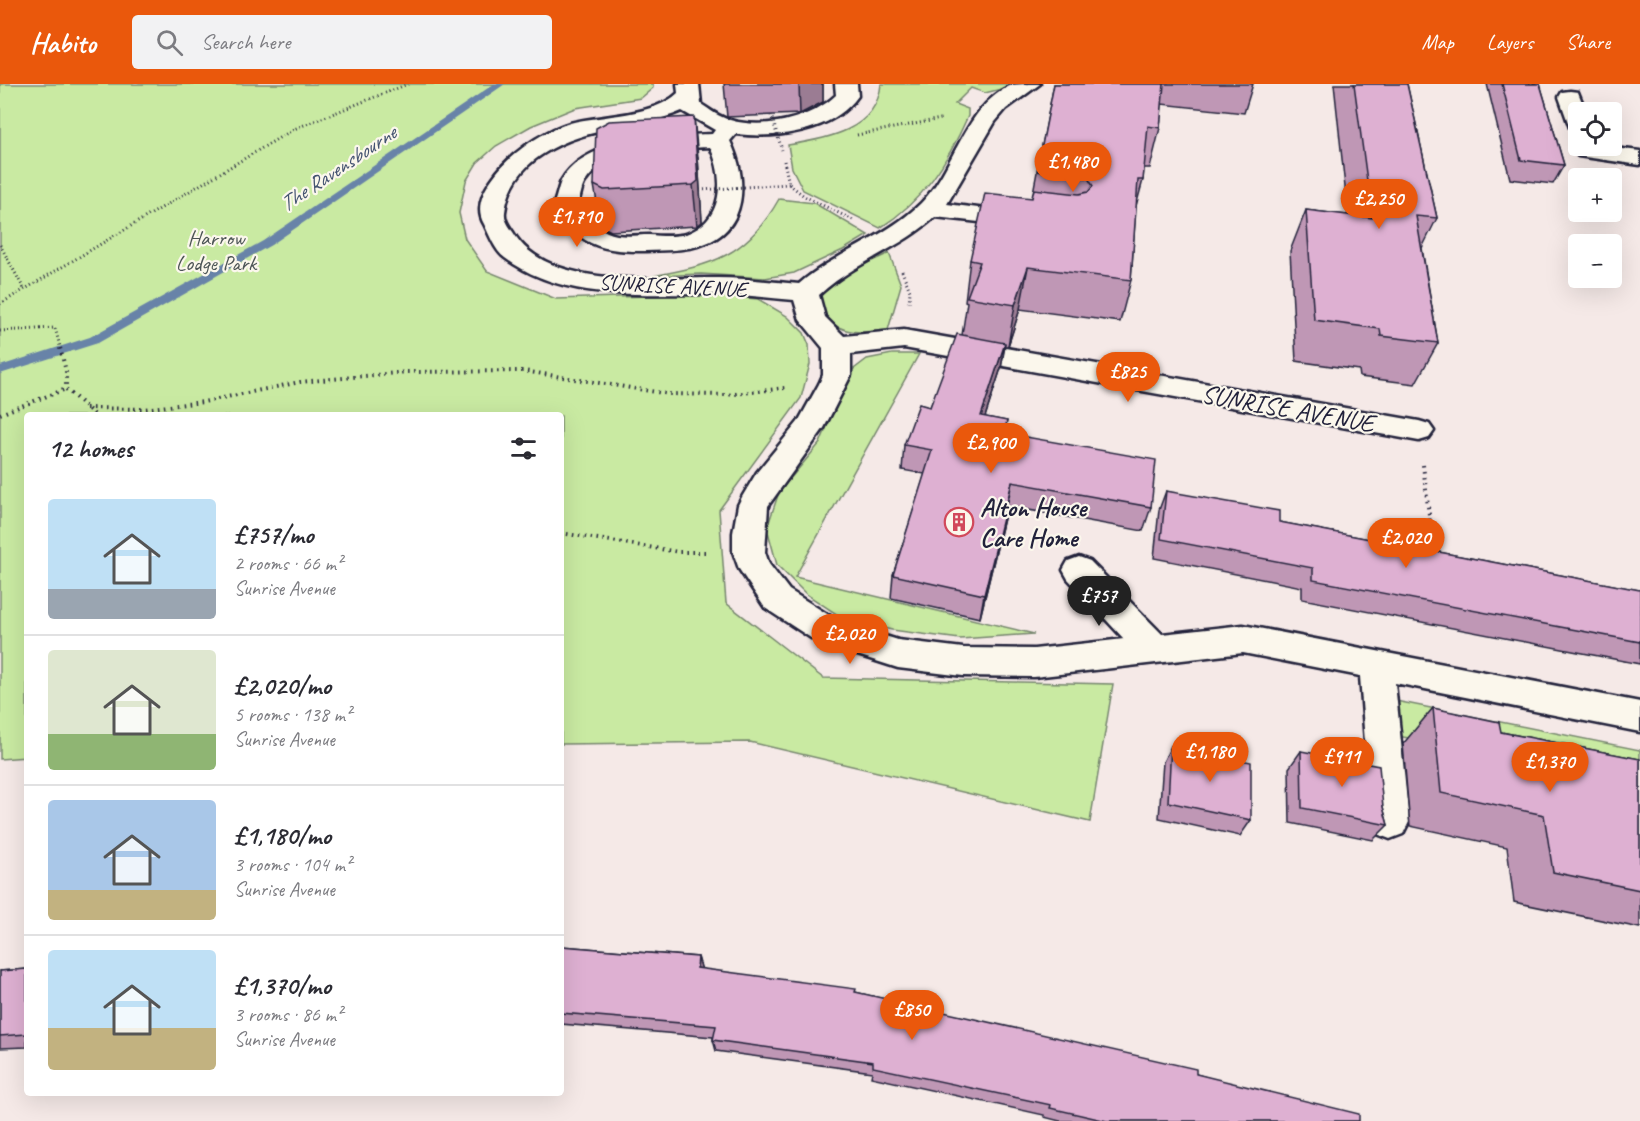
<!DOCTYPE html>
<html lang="en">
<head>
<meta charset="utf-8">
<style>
	body { margin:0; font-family:Caveat,sans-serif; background:#f2f2f3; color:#2b2b33; height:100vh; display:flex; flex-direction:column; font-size:22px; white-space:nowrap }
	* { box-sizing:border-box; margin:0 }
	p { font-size:20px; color:#7c7c81 }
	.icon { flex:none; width:33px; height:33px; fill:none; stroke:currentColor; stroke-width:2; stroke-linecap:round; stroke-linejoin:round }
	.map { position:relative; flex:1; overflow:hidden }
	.side { position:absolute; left:24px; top:328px; width:540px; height:684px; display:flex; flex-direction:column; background:#fff; border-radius:6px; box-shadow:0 6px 24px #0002 }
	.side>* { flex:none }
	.tools { position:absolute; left:1568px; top:18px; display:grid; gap:12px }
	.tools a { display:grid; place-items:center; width:54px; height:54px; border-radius:6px; background:#fff; box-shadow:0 6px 24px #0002; font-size:30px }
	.price { position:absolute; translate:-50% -51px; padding:0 14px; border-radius:21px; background:#ea580c; color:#fff; font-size:20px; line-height:39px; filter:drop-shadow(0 2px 3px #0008) }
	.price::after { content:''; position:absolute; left:50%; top:36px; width:18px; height:14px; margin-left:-9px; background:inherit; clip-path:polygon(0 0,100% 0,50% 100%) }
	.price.selected { background:#222; color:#fff }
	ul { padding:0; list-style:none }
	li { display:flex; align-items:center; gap:18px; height:150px; padding:0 24px }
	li+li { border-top:2px solid #e1e1e2 }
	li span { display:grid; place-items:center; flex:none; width:168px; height:120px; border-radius:6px; color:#555 }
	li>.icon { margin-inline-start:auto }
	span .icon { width:72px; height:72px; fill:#fffc; stroke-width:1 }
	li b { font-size:26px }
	h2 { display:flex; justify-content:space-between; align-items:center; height:72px; padding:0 24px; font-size:26px }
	header { display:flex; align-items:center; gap:36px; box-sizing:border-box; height:84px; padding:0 30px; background:#ea580c; color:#fff }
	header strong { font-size:28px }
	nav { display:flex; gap:33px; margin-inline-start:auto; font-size:21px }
	.search { width:420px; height:54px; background:#f2f2f3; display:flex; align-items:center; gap:15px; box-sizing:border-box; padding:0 21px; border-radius:6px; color:#7c7c81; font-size:22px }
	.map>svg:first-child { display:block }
	.green { fill:#c9eaa2; stroke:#76866e; stroke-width:1.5 }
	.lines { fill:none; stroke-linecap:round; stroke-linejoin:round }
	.stream { fill:#6783a8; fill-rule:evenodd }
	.minor-casing { stroke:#22223b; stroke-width:5 }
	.path-far1 { stroke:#22223b; stroke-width:3; stroke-dasharray:1 3; stroke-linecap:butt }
	.path { stroke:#22223b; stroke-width:4; stroke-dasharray:1.5 4.5; stroke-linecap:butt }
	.minor { fill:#fbf7ec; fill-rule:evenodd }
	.path-bridge { stroke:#22223b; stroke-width:3; stroke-dasharray:1 3; stroke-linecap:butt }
	.wall { fill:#bf97b5; stroke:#22223b; stroke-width:1.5 }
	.shaded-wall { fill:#9b7b93; stroke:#22223b; stroke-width:1.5 }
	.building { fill:#deb0d2; stroke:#22223b; stroke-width:1.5 }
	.labels { text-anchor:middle; stroke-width:4.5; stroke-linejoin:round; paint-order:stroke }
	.far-water-label { font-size:22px; font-style:italic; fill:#445371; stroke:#fbf7ec }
	.far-park-label { font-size:22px; fill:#4c5455; stroke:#fbf7ec }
	.far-street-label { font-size:22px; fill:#22223b; stroke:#fbf7ec }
	.street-label { font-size:26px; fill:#22223b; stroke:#fbf7ec }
	.poi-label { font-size:26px; font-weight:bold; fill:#22223b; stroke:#fbf7ec; text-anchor:start }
</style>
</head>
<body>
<header>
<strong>Habito</strong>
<div class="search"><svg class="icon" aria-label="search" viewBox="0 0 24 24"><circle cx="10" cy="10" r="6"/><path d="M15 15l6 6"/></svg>Search here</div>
<nav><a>Map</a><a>Layers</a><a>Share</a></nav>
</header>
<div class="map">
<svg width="1640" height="1037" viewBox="0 0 1640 1037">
	<rect width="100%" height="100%" fill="#f5e9e7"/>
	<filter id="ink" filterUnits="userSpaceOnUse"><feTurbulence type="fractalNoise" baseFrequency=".0167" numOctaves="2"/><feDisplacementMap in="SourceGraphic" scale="12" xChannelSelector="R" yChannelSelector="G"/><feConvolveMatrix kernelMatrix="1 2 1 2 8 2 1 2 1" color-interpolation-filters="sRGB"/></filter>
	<g filter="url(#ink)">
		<!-- green -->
		<g class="green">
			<path d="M0,0h653v4l-12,10 -66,10 -44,18 -35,20 -19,17 -11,18 -7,32 6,26 22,32 69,28 93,-3h74l35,3 29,17 17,17 5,12 1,19 -9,34 -82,112 7,93 97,75 290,6 -23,138 -340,-80 -189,2v-328h-534v341l-27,2z"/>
			<path d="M881,0h140l-36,9 -14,-5 -16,16 13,5v7c-21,47 -44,84 -88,112l-77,-38 -11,-22 -4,-23c39,-6 89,-15 93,-61z"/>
			<path d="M779,115l35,4 54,32 -25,15 -49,23 -29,5 -64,-4 -48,2c60,-11 94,-20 126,-77z"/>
			<path d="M889,169l12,32 -13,45c-14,1 -28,4 -42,0 -20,-6 -35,-27 -18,-45 12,-13 44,-23 61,-32z"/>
			<path d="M892,270h27l-124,223 239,57 -74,5 -68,-9 -48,-11 -38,-25 -29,-29 -10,-37 12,-36 41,-49 30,-71 17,-13z"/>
			<path d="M1361,610l279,56v40l-159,-39 -117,-21z"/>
		</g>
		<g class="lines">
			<!-- stream -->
			<path class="stream" d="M494,0h11l-234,161 -173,98 -98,31v-8l90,-29 173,-96z"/>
			<!-- minor casing -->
			<g class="minor-casing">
				<g id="minor">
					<path d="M677,0h22l2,20c9,6 18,13 29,16 34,10 81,-1 106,-25l-1,-11h22l1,12c-25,36 -82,43 -122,38l-6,7c18,37 19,89 -29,104 -18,6 -36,5 -55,6 -18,0 -38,0 -55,-8 -17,-8 -28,-24 -37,-40 3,-7 4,-15 7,-22 25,-45 106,-45 151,-47l3,-4 -33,-19c-47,20 -92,13 -139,43 -21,13 -35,33 -38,58 -1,8 4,14 8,20 34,59 145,45 204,46 27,0 55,4 82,6 37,-32 87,-46 122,-81 34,-34 43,-97 91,-118 8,-1 20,-1 28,-1l-34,25 -11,13 -48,82 85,11 3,5 -3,5 -9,2 -88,-10c-35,32 -82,46 -116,78l6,22 19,19 60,-6 515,91 10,3 5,7 -5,7 -10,3 -515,-93 -53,6v21l-27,53 -56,78 -3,46 4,12 20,26 51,32 58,18 65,8 71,1 90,-10 -56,-60 -5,-9 5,-9 11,-4 11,4 72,73 81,-9 397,77v30l-245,-49 14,139 -6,12 -13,5 -13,-5 -6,-12 -11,-146 -117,-23 -209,24 -71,-1 -65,-8 -81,-26 -52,-34 -26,-39 -6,-17v-19l5,-28 4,-8 15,-25 41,-50 21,-38 4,-9v-27l-23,-28 -6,-20c-26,-2 -52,-6 -77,-6 -71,-1 -151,9 -212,-36 -10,-7 -16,-24 -21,-34 -16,-27 21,-64 41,-78 12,-9 31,-19 45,-23 31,-8 85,-7 108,-30zM710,63c15,31 14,74 -24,87 -11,3 -25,2 -37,1 -13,0 -30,3 -42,-3 -13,-6 -22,-17 -29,-29 3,-7 3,-16 8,-22 25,-35 86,-32 124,-34z"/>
					<path d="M1570,7l8,1 8,20h-8v18l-8,-2 -11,-31 3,-5z"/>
					<path d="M1578,62h19l43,5v14l-62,-9 -3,-5z"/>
				</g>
			</g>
			<!-- path-far1 -->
			<g class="path-far1">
				<path d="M857,51l84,-16"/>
				<path d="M784,77l5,23 15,12 49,24"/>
				<path d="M0,161l24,44"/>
				<path d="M902,187l8,20 -1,13"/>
				<path d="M0,220l294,-175 114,-45"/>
				<path d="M0,247l55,-3 6,22"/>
			</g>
			<!-- path -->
			<g class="path">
				<path d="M60,264l6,23v18l30,27"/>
				<path d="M86,324l57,1 60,-7 97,-20 107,-10 117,-1 145,23 57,1 59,-7"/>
				<path d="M0,330l66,-25"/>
				<path d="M1423,381l11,91"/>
				<path d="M561,449l118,19h30"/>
			</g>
			<!-- minor -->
			<use href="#minor" class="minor"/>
			<!-- path-bridge -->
			<g class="path-bridge">
				<path d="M771,31l11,35"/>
				<path d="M700,106l89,-6"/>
			</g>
		</g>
		<!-- wall -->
		<g class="wall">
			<path d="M724,0h99v18l-23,12 -73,3z"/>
			<path d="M1054,0h199l-9,29 -82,-9 -2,24 -10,40h-6l-1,12 -7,26 -5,74 -11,42 -100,-13 -12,37h-3l-4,22 -16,49 22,4 -3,12 147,74 -8,24 -136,-25 -27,112 -89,-20 2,-23 32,-101 -23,-4 2,-25 26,-38 32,-72 5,-33 -2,-1 5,-41 62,-62z"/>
			<path d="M1334,0h73l30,134 -15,30 16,95 -23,41 -55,-7 -1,-7 -63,-9 -6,-110 16,-41 42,5z"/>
			<path d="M1487,0h53l24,81 -11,19 -43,-5z"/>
			<path d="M698,73l4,65 -5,4 -86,5 -10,-5 -7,-41z"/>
			<path d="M1166,407l113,31 361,68v74l-338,-65v-12l-148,-29 5,-48z"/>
			<path d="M1433,624l68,24 139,27v169l-126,-26 -7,-55 -97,-21 -7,-82z"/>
			<path d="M1171,662l80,74 -11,16 -81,-18 4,-56z"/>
			<path d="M1301,667l82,56 5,18 -15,15 -83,-17 -1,-55z"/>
			<path d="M561,862l137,11 3,12 154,23 341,82 163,47h-299l-16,-4v-2l-173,-38 1,-5 -156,-21 -3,-11v-3l-152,-13z"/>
			<path d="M27,885v78l-27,1v-77z"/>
		</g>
		<!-- shaded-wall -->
		<g class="shaded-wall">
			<path d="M799,0h24v18l-23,12z"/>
			<path d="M694,33l4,40 4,65 -5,4 -4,-41z"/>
			<path d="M1028,183l-8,42 -12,37 7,-41z"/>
			<path d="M1005,259l-4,25 -24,73 4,-25z"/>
			<path d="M1012,398l-5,24 -27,112 4,-23z"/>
			<path d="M698,873l4,13 -5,-2z"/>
		</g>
		<!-- building -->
		<g class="building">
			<path d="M1054,0h110l-4,44 -12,-2 -5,54h-5l-7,100 -103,-13 -13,38 -48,-8 13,-35 -10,-2 15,-67 47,5 2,-9 45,5 9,-2 5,-6 -5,-8 -51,-7z"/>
			<path d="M1354,0h53l30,134 -21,-2 22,127 -57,-7 -1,-7 -66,-9 -8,-110 66,8z"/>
			<path d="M1502,0h38l24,81 -43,-5z"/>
			<path d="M694,33l4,64 -5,4 -89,5 -10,-5 2,-57 13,-7z"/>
			<path d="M957,250l48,9 -24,73 26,5 -3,12 152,27 -5,47 -139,-25 -28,113 -91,-20 39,-125 -28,-5 15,-41 11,3z"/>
			<path d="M1166,407l113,20v11l361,68v52l-327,-62v-12l-152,-29z"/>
			<path d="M1433,624l66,14 2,10 139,27v131l-87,-18 -9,-57 -103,-22z"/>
			<path d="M1171,662l80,16v58l-83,-18z"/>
			<path d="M1301,667l78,15 4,41 5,18 -86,-17z"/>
			<path d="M561,862l137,11 -1,11 159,21 -1,3 341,77v5l163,40v7h-252l-57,-13 1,-3 -178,-38v-5l-160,-22 3,-14 -155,-13z"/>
			<path d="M27,885v65l-27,2v-65z"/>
		</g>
	</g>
	<!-- icons -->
	<defs>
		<g id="building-ring" transform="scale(1.5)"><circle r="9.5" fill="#fbf7ec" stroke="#d1495b" stroke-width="1.5"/><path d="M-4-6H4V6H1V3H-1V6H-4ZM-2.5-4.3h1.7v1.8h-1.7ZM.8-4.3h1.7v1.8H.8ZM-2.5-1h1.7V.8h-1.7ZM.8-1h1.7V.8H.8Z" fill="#d1495b"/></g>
	</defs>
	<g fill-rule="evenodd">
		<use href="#building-ring" x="959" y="438"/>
	</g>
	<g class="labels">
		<!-- far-water labels -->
		<g class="far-water-label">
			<text transform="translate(337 84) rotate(-34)" y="8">The Ravensbourne</text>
		</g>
		<!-- far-park labels -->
		<g class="far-park-label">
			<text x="216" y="161">Harrow<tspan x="216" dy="25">Lodge Park</tspan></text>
		</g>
		<!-- far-street labels -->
		<g class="far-street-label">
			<text transform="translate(673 201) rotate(3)" y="8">SUNRISE AVENUE</text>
		</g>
		<!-- street labels -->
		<g class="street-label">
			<text transform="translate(1288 324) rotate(10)" y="9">SUNRISE AVENUE</text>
		</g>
		<!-- poi labels -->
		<g class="poi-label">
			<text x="980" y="432">Alton House<tspan x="980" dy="30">Care Home</tspan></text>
		</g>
	</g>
</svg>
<div class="tools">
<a><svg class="icon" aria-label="locate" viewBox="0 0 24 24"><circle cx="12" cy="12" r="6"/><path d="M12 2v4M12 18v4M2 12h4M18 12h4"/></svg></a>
<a>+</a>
<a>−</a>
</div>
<b class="price" style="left:1073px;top:109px">£1,480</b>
<b class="price" style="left:1379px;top:146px">£2,250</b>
<b class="price" style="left:577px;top:164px">£1,710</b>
<b class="price" style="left:1128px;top:319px">£825</b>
<b class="price" style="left:991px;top:390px">£2,900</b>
<b class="price" style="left:1406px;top:485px">£2,020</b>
<b class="price selected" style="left:1099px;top:543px">£757</b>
<b class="price" style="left:850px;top:581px">£2,020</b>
<b class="price" style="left:1210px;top:699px">£1,180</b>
<b class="price" style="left:1342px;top:704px">£911</b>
<b class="price" style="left:1550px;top:709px">£1,370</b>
<b class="price" style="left:912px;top:957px">£850</b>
<section class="side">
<h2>12 homes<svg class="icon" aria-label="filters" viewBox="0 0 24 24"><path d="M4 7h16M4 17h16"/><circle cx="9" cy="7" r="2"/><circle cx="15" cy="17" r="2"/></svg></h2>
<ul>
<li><span style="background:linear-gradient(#bfe0f5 75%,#9aa5b1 0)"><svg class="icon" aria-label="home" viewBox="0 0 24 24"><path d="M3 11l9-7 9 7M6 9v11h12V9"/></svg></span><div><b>£757/mo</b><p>2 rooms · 66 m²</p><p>Sunrise Avenue</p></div></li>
<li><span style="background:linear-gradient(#dfe7d0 70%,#8fb573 0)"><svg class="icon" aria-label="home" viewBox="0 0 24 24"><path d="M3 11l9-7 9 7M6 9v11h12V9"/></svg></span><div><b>£2,020/mo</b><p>5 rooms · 138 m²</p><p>Sunrise Avenue</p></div></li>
<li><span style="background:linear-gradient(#a9c7e8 75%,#c2b280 0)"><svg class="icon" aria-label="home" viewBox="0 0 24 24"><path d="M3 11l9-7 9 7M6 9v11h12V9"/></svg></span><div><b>£1,180/mo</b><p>3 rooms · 104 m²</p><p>Sunrise Avenue</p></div></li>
<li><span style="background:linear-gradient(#bfe0f5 65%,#c2b280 0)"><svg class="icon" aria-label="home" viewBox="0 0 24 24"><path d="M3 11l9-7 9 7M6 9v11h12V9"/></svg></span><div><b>£1,370/mo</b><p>3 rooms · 86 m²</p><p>Sunrise Avenue</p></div></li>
</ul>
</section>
</div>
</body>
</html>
